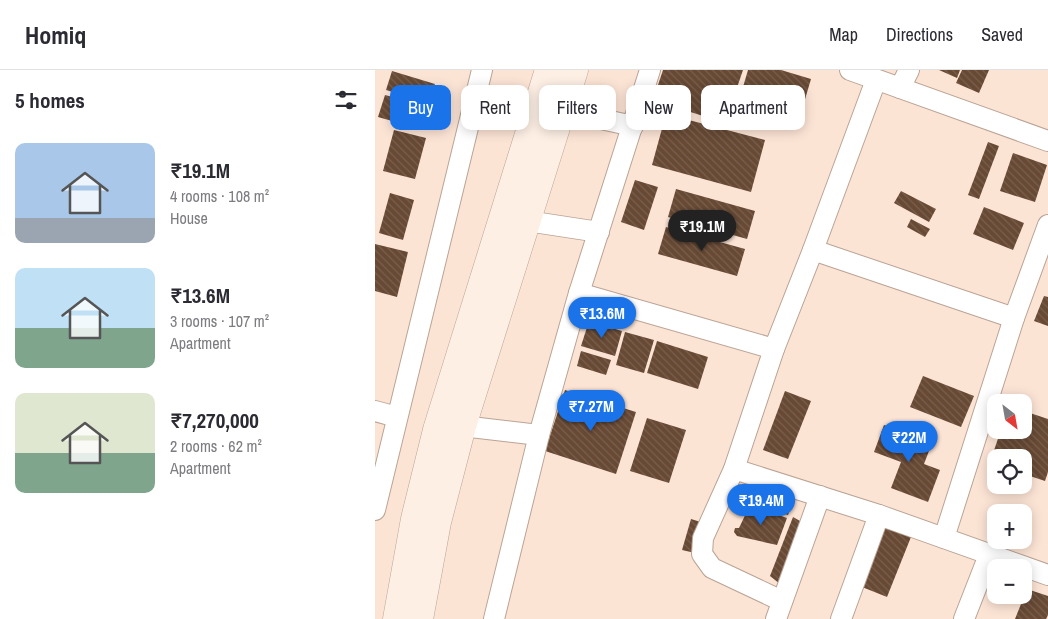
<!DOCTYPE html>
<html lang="en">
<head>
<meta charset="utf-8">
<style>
	body { margin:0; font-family:"Archivo Narrow",sans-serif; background:#f7f7f7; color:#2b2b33; height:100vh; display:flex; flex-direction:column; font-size:19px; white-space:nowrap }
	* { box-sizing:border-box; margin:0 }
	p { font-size:16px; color:#7c7c81 }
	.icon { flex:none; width:28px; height:28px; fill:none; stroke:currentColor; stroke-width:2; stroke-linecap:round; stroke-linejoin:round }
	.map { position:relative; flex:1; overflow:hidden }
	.sheet { display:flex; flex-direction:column; background:#fff; width:375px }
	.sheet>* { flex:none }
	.top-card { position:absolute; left:15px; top:15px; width:475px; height:45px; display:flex; gap:10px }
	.needle { width:32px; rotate:149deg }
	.tools { position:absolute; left:612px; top:324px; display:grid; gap:10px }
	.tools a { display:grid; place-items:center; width:45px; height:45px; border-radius:10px; background:#fff; box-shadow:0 2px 12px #0003; font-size:25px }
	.price { position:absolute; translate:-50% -42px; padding:0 11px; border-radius:18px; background:#1a73e8; color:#fff; font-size:16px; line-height:32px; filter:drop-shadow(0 1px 2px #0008) }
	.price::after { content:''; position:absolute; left:50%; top:30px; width:15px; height:11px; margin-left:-8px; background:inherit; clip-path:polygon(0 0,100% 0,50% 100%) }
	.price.on { background:#222; color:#fff }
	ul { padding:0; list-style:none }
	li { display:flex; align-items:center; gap:15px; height:125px; padding:0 15px }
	li span { display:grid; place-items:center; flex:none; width:140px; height:100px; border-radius:10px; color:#555 }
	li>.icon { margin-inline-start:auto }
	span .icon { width:60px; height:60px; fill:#fffc; stroke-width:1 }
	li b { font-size:21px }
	h2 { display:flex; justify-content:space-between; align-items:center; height:60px; padding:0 15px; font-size:21px }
	.tag { padding:0 18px; border-radius:10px; background:#fff; box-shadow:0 2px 12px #0003; font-size:18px; line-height:45px }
	.tag.on { background:#1a73e8; color:#fff }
	header { display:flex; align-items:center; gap:30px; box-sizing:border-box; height:70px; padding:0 25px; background:#fff; border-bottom:1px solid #e1e1e2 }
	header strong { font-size:24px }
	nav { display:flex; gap:28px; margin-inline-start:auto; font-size:18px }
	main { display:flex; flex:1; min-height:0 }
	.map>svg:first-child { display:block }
	.building { fill:url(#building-back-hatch) }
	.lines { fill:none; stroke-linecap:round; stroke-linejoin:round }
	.street-casing { stroke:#baa495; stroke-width:22 }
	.secondary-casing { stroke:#baa495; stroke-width:29 }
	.street { stroke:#fff; stroke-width:20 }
	.secondary { stroke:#fdefe4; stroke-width:28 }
</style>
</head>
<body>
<header>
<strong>Homiq</strong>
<nav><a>Map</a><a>Directions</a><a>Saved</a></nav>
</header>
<main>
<section class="sheet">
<h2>5 homes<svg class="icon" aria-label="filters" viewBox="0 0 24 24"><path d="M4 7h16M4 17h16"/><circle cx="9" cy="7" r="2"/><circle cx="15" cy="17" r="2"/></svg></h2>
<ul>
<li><span style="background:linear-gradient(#a9c7e8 75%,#9aa5b1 0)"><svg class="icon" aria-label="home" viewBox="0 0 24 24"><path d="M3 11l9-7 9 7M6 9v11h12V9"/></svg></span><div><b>₹19.1M</b><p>4 rooms · 108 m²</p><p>House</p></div></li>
<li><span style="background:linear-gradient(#bfe0f5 60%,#7fa58c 0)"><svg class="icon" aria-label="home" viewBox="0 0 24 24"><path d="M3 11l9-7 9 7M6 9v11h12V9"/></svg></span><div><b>₹13.6M</b><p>3 rooms · 107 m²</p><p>Apartment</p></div></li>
<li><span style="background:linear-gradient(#dfe7d0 60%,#7fa58c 0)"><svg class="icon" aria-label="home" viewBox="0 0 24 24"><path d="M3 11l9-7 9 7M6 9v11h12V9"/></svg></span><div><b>₹7,270,000</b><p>2 rooms · 62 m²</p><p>Apartment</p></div></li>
</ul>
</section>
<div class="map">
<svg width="673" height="549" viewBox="0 0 673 549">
	<defs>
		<pattern id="building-back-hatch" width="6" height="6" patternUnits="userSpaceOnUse" patternTransform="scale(1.25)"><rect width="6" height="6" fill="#674934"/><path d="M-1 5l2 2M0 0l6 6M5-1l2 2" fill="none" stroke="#79604f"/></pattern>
	</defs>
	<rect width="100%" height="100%" fill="#fce4d5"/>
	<!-- building -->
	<g class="building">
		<path d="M288,0h80l-18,53 -72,-23z"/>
		<path d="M373,0h33l30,9 -8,27 -60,-19z"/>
		<path d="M564,0h21l-3,8z"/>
		<path d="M587,0h27l-10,23 -23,-10z"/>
		<path d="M17,1l43,13 -6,19 -43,-13z"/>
		<path d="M10,25l42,11 -7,23 -42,-12z"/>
		<path d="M291,44l99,26 -14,52 -99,-27z"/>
		<path d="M19,60l32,8 -11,41 -32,-8z"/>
		<path d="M613,72l11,4 -20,53 -11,-4z"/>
		<path d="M638,83l34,12 -12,37 -35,-11z"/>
		<path d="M260,110l23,7 -14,43 -23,-8z"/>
		<path d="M301,119l79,22 -8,28 -79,-22z"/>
		<path d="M526,121l35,18 -7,13 -35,-19z"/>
		<path d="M15,123l24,7 -11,40 -24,-7z"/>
		<path d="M609,137l40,16 -11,27 -40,-16z"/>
		<path d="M536,149l19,10 -5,8 -18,-10z"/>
		<path d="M291,157l79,22 -8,27 -79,-22z"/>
		<path d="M0,174l33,8 -11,45 -22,-6z"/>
		<path d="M669,226l4,1v29l-14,-5z"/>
		<path d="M214,251l33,10 -7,25 -34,-10z"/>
		<path d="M250,262l29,8 -10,33 -28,-8z"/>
		<path d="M282,271l51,16 -10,32 -51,-16z"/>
		<path d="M206,281l30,9 -5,15 -29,-9z"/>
		<path d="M548,306l51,20 -13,31 -51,-20z"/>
		<path d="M190,320l71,22 -20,62 -71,-23z"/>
		<path d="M410,321l26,10 -23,58 -25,-9z"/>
		<path d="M649,341l24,8v53l-3,9 -21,-7v-16h-28v6l-6,-2 11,-32h23z"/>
		<path d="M272,348l39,12 -17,53 -39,-12z"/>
		<path d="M509,355l48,18 -8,21 16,6 -12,32 -37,-14 10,-26 -27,-10z"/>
		<path d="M379,414l41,12 -7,19 -39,-12z"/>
		<path d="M375,435l37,13 -10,27 -40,-9 -3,-4 1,-4h4z"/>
		<path d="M418,447l14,8 -22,63 -15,-12z"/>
		<path d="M316,449l13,4 -9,30 -13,-3z"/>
		<path d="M510,457l26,10 -24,60 -25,-10z"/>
		<path d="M652,519l21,7v19l-2,4h-31z"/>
	</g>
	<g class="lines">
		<!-- street casing -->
		<g class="street-casing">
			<g id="street">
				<path d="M475,0l198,71"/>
				<path d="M525,18l9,-18"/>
				<path d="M185,40l73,16"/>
				<path d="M152,151l72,11"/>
				<path d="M438,180l201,68"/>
				<path d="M204,223l195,56"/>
				<path d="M0,341l22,6"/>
				<path d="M87,356l77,9 40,-142 71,-223"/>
				<path d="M359,399l145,46 169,60"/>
				<path d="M0,440l107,-440"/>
				<path d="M569,468l70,-220 34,-93"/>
				<path d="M407,531l-70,-33 -10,-14 1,-16 31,-69 40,-120 39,-99 63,-170"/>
				<path d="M119,549l45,-184"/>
				<path d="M401,549l44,-123"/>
				<path d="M466,549l38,-104"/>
				<path d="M589,549l25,-64"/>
			</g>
		</g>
		<!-- secondary casing -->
		<g class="secondary-casing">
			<g id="secondary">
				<path d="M22,549l18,-100 22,-89 112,-360"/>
				<path d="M44,549l18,-97 25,-96 112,-356"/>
			</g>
		</g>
		<!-- street -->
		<use href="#street" class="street"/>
		<!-- secondary -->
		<use href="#secondary" class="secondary"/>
	</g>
</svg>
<div class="tools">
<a><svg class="needle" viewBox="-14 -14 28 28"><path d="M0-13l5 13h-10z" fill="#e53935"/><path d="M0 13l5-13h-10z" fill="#7c7c81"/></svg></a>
<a><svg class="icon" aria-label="locate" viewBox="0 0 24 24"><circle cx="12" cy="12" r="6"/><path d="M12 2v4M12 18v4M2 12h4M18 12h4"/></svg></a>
<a>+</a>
<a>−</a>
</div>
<b class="price on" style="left:327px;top:182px">₹19.1M</b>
<b class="price" style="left:227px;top:269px">₹13.6M</b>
<b class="price" style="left:216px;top:362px">₹7.27M</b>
<b class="price" style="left:534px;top:393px">₹22M</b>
<b class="price" style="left:386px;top:456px">₹19.4M</b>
<div class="top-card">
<a class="tag on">Buy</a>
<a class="tag">Rent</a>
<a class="tag">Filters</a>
<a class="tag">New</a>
<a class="tag">Apartment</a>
</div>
</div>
</main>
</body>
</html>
